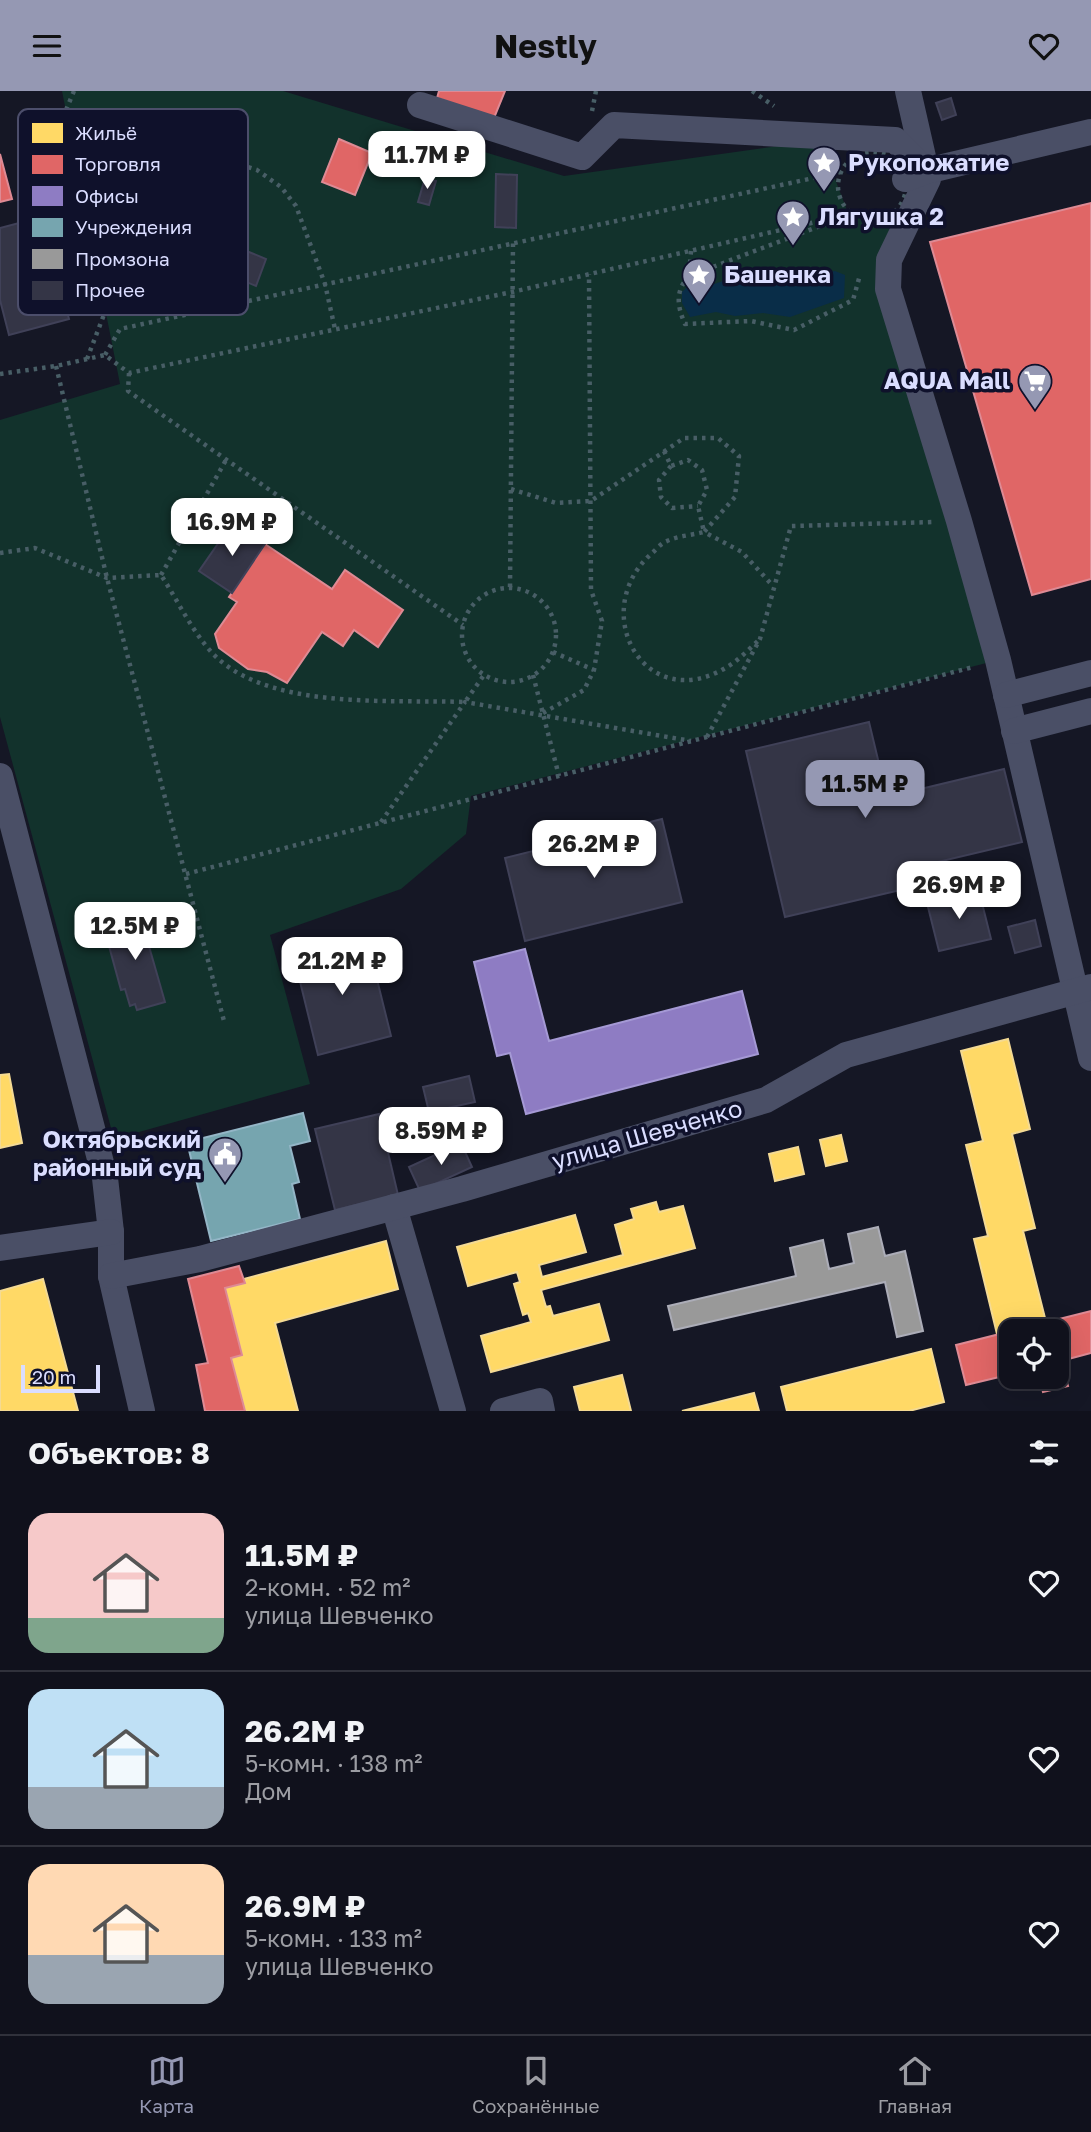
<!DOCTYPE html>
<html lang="ru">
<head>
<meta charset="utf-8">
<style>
	body { margin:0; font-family:"Golos Text",sans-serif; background:#191a25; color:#f1f3f6; height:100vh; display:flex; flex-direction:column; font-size:26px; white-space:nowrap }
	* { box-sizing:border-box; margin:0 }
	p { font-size:23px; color:#9c9da3 }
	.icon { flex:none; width:38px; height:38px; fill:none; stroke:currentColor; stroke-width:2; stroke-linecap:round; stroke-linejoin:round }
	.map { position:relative; height:1320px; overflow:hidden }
	.details { display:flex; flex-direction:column; background:#10111c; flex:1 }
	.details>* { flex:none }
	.controls { position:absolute; left:999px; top:1228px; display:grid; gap:14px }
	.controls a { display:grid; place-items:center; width:70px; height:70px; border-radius:14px; background:#10111c; box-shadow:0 7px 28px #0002,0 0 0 2px #30313b; font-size:35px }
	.scale { position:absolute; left:21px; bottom:18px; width:79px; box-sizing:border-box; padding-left:7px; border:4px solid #daddff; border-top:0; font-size:19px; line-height:24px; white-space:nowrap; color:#daddff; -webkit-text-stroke:5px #0f112b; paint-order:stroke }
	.price { position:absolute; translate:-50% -60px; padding:0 16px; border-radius:14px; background:#fff; color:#222; font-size:23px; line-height:46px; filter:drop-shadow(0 2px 4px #0008) }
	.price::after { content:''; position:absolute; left:50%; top:42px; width:21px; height:16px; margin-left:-10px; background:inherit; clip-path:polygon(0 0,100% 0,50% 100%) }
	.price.on { background:#9598b3; color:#111 }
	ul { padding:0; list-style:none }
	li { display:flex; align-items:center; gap:21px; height:175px; padding:0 28px }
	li+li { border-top:2px solid #30313b }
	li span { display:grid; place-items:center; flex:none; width:196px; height:140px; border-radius:21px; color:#555 }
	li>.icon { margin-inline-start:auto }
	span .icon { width:84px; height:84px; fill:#fffc; stroke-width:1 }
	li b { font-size:30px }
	h2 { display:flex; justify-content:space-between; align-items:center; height:84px; padding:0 28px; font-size:30px }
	header { display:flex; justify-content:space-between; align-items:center; height:91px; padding:0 28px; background:#9598b3; color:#111; font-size:32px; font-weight:700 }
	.dock { display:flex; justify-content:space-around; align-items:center; height:98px; border-top:2px solid #30313b; background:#10111c; font-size:19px; color:#9c9da3 }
	.dock a { display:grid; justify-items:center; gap:4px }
	.dock .on { color:#9598b3 }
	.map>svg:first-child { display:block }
	.green { fill:#12322c }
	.water { fill:#092d48 }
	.homes { fill:#ffd966; stroke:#f4da94; stroke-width:2 }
	.shops { fill:#e06666; stroke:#de8a94; stroke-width:2 }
	.offices { fill:#8e7cc3; stroke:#a599d5; stroke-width:2 }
	.public { fill:#76a5af; stroke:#94b6c7; stroke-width:2 }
	.industry { fill:#999; stroke:#acadb8; stroke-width:2 }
	.building { fill:#343546; stroke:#404158; stroke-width:2 }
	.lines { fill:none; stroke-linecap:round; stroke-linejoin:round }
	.path { stroke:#485e66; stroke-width:4.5; stroke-dasharray:3.5 5; stroke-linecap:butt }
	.minor { stroke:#4a4f66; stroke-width:26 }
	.labels { text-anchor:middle; stroke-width:7; stroke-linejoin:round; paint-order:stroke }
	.poi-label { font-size:24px; font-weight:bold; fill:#daddff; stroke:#0f112b; text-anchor:start }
	.street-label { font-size:24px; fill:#daddff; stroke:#0f112b }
	.key { fill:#0f112b; stroke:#4c4e6b; stroke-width:2 }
	.key-label { font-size:19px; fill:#daddff }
</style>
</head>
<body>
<header><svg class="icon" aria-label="menu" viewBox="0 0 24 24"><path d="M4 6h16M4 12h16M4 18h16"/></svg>Nestly<svg class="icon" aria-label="heart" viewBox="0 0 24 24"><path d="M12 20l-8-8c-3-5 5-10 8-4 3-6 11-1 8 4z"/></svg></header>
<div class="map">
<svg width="1091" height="1320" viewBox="0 0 1091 1320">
	<rect width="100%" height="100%" fill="#151725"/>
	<!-- green -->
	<path class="green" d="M62,0h221l281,85 256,-36 30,78 45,-9 -19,68 122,383 -527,136 -5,38 -65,55 -131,46 40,149 -196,55 -114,-422v-297l120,-36z"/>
	<!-- water -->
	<path class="water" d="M835,180l10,4 -1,23 -54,19 -27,-4 -28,3 -19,-4 -26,5 -8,-14v-11l7,-7h22l21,-7 20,7 21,-3 21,2 20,-9z"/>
	<!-- homes -->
	<g class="homes">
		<path d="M1008,948l22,90 -18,5 23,94 -12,3 23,91 -49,12 -23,-95 14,-3 -22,-91 17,-4 -22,-90z"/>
		<path d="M9,983l13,69 -22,5v-73z"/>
		<path d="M841,1044l6,26 -21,5 -6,-26z"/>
		<path d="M798,1056l6,27 -29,7 -6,-27z"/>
		<path d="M656,1111l3,10 24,-6 12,42 -154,42 5,17 4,-1 3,10 46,-12 10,36 -118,32 -10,-36 50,-14 -3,-9 -5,2 -9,-31 6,-2 -3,-10 -49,14 -11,-39 118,-32 11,37 -47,13 3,12 81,-22 -8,-30 19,-6 -3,-10z"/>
		<path d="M386,1150l12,48 -123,34 23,88h-53l-14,-53 11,-3 -17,-67 20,-5 -1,-4z"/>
		<path d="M43,1188l35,132h-78v-120z"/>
		<path d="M931,1258l13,53 -35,9h-122l-6,-24z"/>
		<path d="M622,1284l9,36h-51l-6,-24z"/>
		<path d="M754,1302l5,18h-77z"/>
	</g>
	<!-- shops -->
	<g class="shops">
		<path d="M439,0h66l-11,27 -57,-20z"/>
		<path d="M339,48l33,14 -17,42 -33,-13z"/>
		<path d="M0,63l12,45 -12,3z"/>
		<path d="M1091,112v376l-59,16 -102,-353z"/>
		<path d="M265,453l67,45 13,-19 58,40 -25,37 -24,-17 -11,16 -21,-14 -35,51 -20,-11 -19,-3 -29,-21 -4,-14 22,-32 -8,-5z"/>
		<path d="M239,1175l6,17 -20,5 17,67 -11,3 14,53h-40l-9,-46 12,-2 -20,-84z"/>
		<path d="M1091,1220v42l-30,8 7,25 -25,6 -4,-15h18v-45h-45v42l-46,11 -10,-40z"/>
	</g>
	<!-- offices -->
	<path class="offices" d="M525,858l24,92 193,-50 16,63 -232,60 -16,-61 -13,3 -23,-94z"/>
	<!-- public -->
	<path class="public" d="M303,1022l7,28 -20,5 9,36 -7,2 8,35 -89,22 -24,-99z"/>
	<!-- industry -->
	<path class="industry" d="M878,1136l7,29 20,-5 18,80 -26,6 -12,-55 -211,48 -6,-24 128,-30 -6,-28 33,-8 6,29 25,-6 -6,-29z"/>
	<!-- building -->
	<g class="building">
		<path d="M951,7l5,17 -14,5 -6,-17z"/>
		<path d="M496,83l21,1 -1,53 -21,-1z"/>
		<path d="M425,87l11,3 -7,24 -11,-3z"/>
		<path d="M42,126l27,102 -60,16 -9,-35v-72z"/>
		<path d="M179,132l87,36 -10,27 -88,-37z"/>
		<path d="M233,431l32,22 -33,49 -33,-22z"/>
		<path d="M869,631l18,75 117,-28 18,73 -118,28 5,18 -124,29 -39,-166z"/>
		<path d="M662,728l20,83 -157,39 -20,-83z"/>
		<path d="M979,800l12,48 -52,12 -12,-48z"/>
		<path d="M123,824l1,4 16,-4 25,87 -28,8 -2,-6 -5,2 -5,-17 -4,1 -15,-55 8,-2 -4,-14z"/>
		<path d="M1035,829l6,26 -26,7 -7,-26z"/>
		<path d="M367,848l24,97 -73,19 -24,-98z"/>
		<path d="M469,985l6,26 -46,10 -6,-25z"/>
		<path d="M379,1023l19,81 -63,15 -20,-81z"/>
		<path d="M461,1052l11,24 -52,24 -11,-24z"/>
	</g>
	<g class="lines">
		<!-- path -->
		<g class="path">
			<path d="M74,0l-8,19 2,13 55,19h47l87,28 24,17 15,19 29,78 10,45"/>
			<path d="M752,0l22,15"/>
			<path d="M592,20l4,-20"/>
			<circle cx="872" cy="95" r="34"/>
			<path d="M691,160l-2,25 147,-56"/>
			<path d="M689,185c-14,15 -12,30 -4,48l66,-3 43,9 59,-30 7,-25"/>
			<path d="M105,264l15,-26 721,-157"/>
			<path d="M87,268l83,-217"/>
			<path d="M56,275l51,212 117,443"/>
			<path d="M129,282l-1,18 335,234"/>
			<path d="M0,283l56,-8 49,-11 24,18 383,-81 338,-78"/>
			<path d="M664,360l7,15 17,-6 14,10 5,20 -9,16 6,26c-12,3 -26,4 -37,9 -6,2 -11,9 -16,13 -64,58 -6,163 76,113 12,-7 23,-19 33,-28"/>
			<path d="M671,375l-12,14 2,17 11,11 26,-2"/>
			<path d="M511,398l45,14 35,-2 93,-63h34l21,18 -4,41 -31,35 38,20 31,34"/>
			<path d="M0,462l35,-5 72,30 54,-3c15,23 28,50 46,72 52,65 182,52 258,55l19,-27"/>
			<path d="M161,484l65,-115"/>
			<path d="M510,496l3,-345"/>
			<circle cx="509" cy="544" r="47"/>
			<path d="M553,561l41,18"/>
			<path d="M533,584l26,101"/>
			<path d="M543,622l41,-23 10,-20 8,-49 -11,-31 -2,-316"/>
			<path d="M707,646l53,-98 31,-113 143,-4"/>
			<path d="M381,731l84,-120 226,39"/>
			<path d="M186,783l787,-207"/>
		</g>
		<!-- minor -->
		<g class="minor">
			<path d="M908,0l20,88 -39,81 -1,29 71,232 39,139 93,398"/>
			<path d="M420,14l162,52 32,-32 281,15 31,31"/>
			<path d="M905,88l21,-8 165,-39"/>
			<path d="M1006,604l85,-22"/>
			<path d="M1014,640l77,-20"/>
			<path d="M0,685l105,402 6,54v44l31,135"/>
			<path d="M394,1116l59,204"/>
			<path d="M0,1157l111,-16"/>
			<path d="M111,1185l89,-17 262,-70 304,-89 80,-45 245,-68"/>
			<path d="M503,1320l37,-10 2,10"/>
		</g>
	</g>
	<!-- icons -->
	<defs>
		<g id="sight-pin" transform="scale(1.75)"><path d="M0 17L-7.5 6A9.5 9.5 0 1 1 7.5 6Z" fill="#9598b3" stroke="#0f112b"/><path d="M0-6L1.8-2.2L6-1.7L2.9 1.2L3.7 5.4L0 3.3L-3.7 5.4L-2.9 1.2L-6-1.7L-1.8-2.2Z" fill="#fff"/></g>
		<g id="supermarket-pin" transform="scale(1.75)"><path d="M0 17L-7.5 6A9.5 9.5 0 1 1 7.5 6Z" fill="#9598b3" stroke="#0f112b"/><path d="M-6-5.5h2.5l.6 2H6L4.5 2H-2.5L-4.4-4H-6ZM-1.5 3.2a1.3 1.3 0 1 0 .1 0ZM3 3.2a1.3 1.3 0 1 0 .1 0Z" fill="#fff"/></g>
		<g id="civic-pin" transform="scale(1.75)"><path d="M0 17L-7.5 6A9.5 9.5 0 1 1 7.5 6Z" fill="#9598b3" stroke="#0f112b"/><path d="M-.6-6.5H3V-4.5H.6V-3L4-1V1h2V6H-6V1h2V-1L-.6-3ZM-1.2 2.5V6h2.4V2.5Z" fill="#fff"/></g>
	</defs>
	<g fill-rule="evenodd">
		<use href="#sight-pin" x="824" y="72"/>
		<use href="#sight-pin" x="793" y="126"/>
		<use href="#sight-pin" x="699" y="184"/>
		<use href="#supermarket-pin" x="1035" y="290"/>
		<use href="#civic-pin" x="225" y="1063"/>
	</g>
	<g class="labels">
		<!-- poi labels -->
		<g class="poi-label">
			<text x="848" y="80">Рукопожатие</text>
			<text x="818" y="134">Лягушка 2</text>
			<text x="724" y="192">Башенка</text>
			<text x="1010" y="298" text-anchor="end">AQUA Mall</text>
			<text x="201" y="1057" text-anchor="end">Октябрьский<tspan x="201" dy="28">районный суд</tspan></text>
		</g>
		<!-- street labels -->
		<g class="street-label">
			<text transform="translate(647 1044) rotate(-16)" y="8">улица Шевченко</text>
		</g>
	</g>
	<!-- legend -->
	<rect x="18" y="18" width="230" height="206" rx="10" class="key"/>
	<rect x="32" y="32" width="31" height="20" fill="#ffd966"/>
	<rect x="32" y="64" width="31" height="19" fill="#e06666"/>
	<rect x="32" y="95" width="31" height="20" fill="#8e7cc3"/>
	<rect x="32" y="127" width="31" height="19" fill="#76a5af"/>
	<rect x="32" y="158" width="31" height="20" fill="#999"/>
	<rect x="32" y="190" width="31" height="19" fill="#343546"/>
	<g class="key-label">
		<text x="75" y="49">Жильё</text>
		<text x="75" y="80">Торговля</text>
		<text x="75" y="112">Офисы</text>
		<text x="75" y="143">Учреждения</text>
		<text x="75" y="175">Промзона</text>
		<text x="75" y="206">Прочее</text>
	</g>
</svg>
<div class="controls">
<a><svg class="icon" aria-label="locate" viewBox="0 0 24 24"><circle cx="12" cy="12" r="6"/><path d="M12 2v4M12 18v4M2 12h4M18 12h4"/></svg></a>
</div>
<div class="scale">20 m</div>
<b class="price" style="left:427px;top:100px">11.7M ₽</b>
<b class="price" style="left:232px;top:467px">16.9M ₽</b>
<b class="price on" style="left:865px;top:729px">11.5M ₽</b>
<b class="price" style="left:594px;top:789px">26.2M ₽</b>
<b class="price" style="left:959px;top:830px">26.9M ₽</b>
<b class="price" style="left:135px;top:871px">12.5M ₽</b>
<b class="price" style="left:342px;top:906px">21.2M ₽</b>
<b class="price" style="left:441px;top:1076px">8.59M ₽</b>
</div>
<section class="details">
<h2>Объектов: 8<svg class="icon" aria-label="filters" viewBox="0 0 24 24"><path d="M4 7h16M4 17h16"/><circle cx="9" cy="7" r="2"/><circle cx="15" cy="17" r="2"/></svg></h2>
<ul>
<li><span style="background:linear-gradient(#f6c9c9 75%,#7fa58c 0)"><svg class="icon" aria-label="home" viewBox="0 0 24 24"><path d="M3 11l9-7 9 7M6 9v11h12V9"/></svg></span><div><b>11.5M ₽</b><p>2-комн. · 52 m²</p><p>улица Шевченко</p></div><svg class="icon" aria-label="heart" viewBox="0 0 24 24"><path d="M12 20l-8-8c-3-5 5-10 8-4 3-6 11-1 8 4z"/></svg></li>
<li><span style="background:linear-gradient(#bfe0f5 70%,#9aa5b1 0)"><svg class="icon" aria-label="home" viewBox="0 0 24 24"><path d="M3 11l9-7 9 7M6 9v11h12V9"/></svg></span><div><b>26.2M ₽</b><p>5-комн. · 138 m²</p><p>Дом</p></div><svg class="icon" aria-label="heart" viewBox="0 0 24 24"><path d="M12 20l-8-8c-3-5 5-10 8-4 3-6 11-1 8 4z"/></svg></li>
<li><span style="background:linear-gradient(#ffd9b3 65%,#9aa5b1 0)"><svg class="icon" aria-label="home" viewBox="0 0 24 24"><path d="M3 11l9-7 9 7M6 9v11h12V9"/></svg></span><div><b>26.9M ₽</b><p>5-комн. · 133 m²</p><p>улица Шевченко</p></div><svg class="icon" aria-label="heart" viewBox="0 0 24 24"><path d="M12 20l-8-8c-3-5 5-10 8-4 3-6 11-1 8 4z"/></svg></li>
</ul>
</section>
<nav class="dock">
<a class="on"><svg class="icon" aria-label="map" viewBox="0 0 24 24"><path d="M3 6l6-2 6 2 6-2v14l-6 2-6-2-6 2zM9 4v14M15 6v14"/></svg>Карта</a>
<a><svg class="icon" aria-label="saved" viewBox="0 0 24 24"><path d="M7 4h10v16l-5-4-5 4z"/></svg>Сохранённые</a>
<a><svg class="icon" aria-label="home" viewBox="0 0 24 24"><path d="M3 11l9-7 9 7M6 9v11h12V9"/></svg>Главная</a>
</nav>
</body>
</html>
